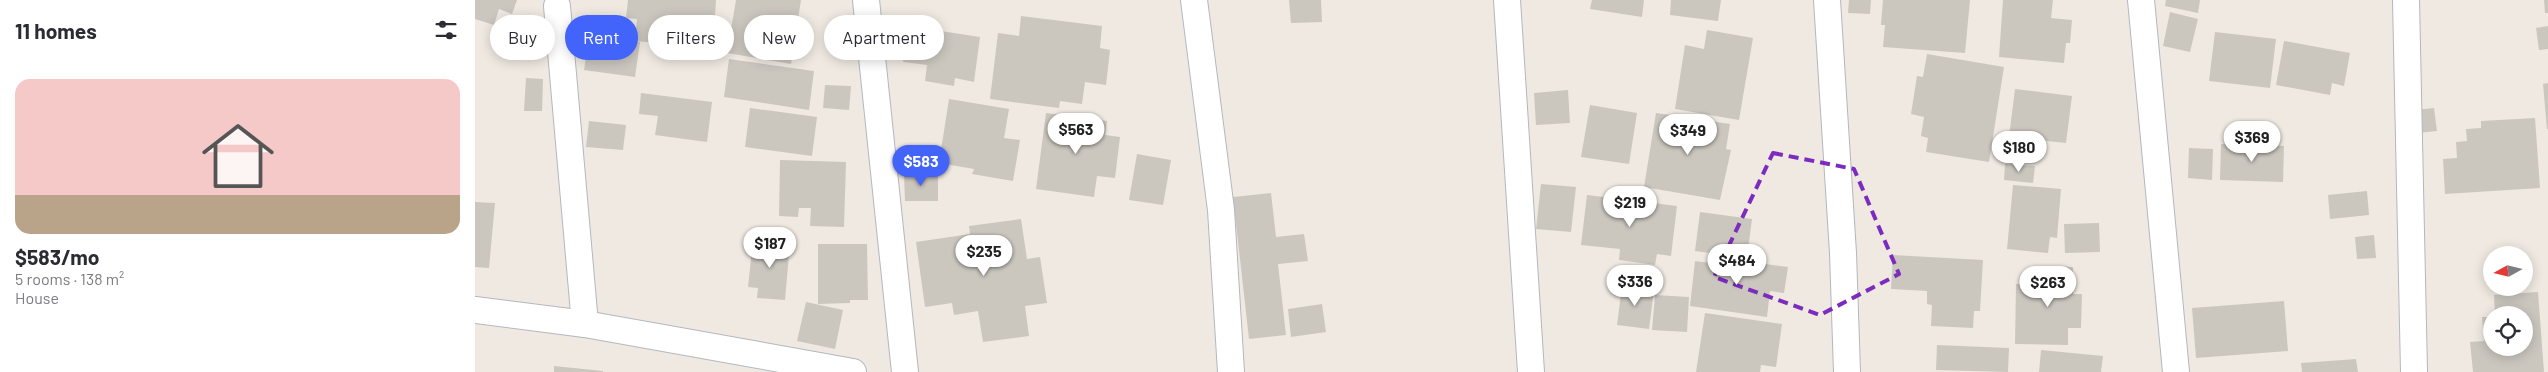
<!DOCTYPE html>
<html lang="en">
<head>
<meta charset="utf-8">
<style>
	body { margin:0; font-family:Barlow,sans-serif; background:#f2f2f3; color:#2b2b33; height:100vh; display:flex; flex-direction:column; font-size:19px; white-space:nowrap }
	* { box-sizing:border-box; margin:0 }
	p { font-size:16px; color:#7c7c81 }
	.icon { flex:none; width:28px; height:28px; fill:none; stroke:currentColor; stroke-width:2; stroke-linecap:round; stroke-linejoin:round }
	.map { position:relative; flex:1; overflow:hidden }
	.side { display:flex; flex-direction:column; background:#fff; width:475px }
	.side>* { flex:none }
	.top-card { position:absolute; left:15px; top:15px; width:475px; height:45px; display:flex; gap:10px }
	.needle { width:32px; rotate:262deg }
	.tools { position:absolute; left:2008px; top:246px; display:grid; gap:10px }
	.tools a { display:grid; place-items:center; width:50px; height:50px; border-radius:50%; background:#fff; box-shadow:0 2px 12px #0003; font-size:25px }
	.price { position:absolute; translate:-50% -42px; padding:0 11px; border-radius:18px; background:#fff; color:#222; font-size:16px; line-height:32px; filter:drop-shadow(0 1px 2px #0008) }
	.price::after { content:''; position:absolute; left:50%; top:30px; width:15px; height:11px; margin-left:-8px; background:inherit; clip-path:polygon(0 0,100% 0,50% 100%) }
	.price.on { background:#4264fb; color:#fff }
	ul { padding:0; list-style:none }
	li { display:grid; align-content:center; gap:10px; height:265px; padding:0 15px }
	li span { display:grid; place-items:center; height:155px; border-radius:15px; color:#555 }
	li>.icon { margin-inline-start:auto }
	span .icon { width:90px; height:90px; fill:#fffc; stroke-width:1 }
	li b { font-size:21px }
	h2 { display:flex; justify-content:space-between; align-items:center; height:60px; padding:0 15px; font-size:21px }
	.chip { padding:0 18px; border-radius:22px; background:#fff; box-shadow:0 2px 12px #0003; font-size:18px; line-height:45px }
	.chip.on { background:#4264fb; color:#fff }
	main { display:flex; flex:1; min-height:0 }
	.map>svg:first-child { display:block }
	.building { fill:#cbc7bf }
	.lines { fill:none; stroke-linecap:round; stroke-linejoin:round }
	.minor-casing { stroke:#b4b7c1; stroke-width:28 }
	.minor { stroke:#fff; stroke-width:26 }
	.marked { fill:none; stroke:#7b2cbf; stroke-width:4; stroke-dasharray:10 6; stroke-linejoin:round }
</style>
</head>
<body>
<main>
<section class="side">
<h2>11 homes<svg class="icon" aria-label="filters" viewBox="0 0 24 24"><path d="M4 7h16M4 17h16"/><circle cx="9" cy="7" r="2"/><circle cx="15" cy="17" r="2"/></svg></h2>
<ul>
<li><span style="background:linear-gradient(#f6c9c9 75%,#b9a48a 0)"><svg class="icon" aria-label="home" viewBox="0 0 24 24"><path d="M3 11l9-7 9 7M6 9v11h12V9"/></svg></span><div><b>$583/mo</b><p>5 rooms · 138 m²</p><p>House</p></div></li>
</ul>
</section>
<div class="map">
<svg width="2073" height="372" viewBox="0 0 2073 372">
	<rect width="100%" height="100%" fill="#efe9e1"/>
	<!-- building -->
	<g class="building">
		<path d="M0,0h42l-5,14 -13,-5 -5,16 -19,-6z"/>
		<path d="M153,0h88l-3,48 -78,-7 2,-22 -11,-1z"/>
		<path d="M261,0h65l-10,64 -64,-11z"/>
		<path d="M814,0h32l1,22 -31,1z"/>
		<path d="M1117,0h52l-2,17 -52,-8z"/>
		<path d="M1196,0h50l-3,21 -48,-6z"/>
		<path d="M1374,0h22l-1,14 -22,-1z"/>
		<path d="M1408,0h87l-5,53 -82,-6 2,-22h-4z"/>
		<path d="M1528,0h50l-2,18 21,2 -2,23h-4l-2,20 -65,-6z"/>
		<path d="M1691,0h34l-2,13 -33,-7z"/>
		<path d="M2069,0h4v13h-3z"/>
		<path d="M1695,12l28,7 -8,33 -27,-6z"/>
		<path d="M546,16l81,10 -2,22 10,2 -4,35 -21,-3 -3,22 -22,-3 -1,7 -69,-9 8,-66 21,3z"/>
		<path d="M433,26l72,11 -6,45 -19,-4 -1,8 -29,-5 2,-16 -24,-3z"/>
		<path d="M2073,26v23l-9,1 -3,-22z"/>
		<path d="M1232,30l46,8 -14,82 -64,-11 10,-64 19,4z"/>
		<path d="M1740,32l61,7 -6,49 -61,-7z"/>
		<path d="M114,36l51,6 -5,35 -51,-7z"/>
		<path d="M1809,41l66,12 -6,33 -12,-3 -2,12 -54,-10z"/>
		<path d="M1452,54l77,13 -15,95 -63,-10 2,-14 -7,-2 3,-19 -13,-3 6,-38 6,1z"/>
		<path d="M254,59l85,12 -5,39 -85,-13z"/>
		<path d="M51,78l17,1 -1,32h-18z"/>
		<path d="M2073,83v46h-1l-4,-45z"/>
		<path d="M350,85l26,1 -2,24 -26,-2z"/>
		<path d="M1540,89l57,7 -6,47 -57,-6z"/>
		<path d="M1093,90l2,33 -34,2 -2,-32z"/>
		<path d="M166,93l71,9 -5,40 -52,-7 3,-19 -19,-2z"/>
		<path d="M474,99l60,10 -5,29 16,2 -7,41 -41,-7 2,-5 -35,-6z"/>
		<path d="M1115,105l47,8 -8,51 -48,-7z"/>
		<path d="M275,108l67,9 -5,39 -67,-9z"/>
		<path d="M1959,108l3,23 -30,3 -2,-23z"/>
		<path d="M571,113l61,8 -2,14 15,2 -5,41 -18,-2 -3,21 -58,-8z"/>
		<path d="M1181,113l74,11 -4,25 5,1 -11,50 -76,-13z"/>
		<path d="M2060,118l5,70 -95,6 -2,-35 14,-1 -1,-16 11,-1 -1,-12 15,-1v-7z"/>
		<path d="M114,121l37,4 -3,25 -37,-3z"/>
		<path d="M1746,144l63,2 -1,36 -63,-2z"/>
		<path d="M1714,148l24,1 -1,31 -24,-2z"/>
		<path d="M662,154l34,6 -8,45 -34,-5z"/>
		<path d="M305,160l66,2 -2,65 -34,-1 1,-18h-12l-1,9 -19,-1z"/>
		<path d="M1530,164l30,2 -2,17 -29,-3z"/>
		<path d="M463,173v28h-33l-1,-27z"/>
		<path d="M1066,184l35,3 -5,45 -35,-3z"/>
		<path d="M1538,185l48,4 -4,49 -7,-1 -2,16 -41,-4z"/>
		<path d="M1892,191l2,24 -39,4 -2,-24z"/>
		<path d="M796,193l5,44 28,-3 4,27 -30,3 8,71 -37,4 -16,-142z"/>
		<path d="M1112,195l90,11 -6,50 -14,-2 -2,11 -36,-5 1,-11 -39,-4z"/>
		<path d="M0,202l20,1 -6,65 -14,-1z"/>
		<path d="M1225,212l52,7 -5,39 -52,-7z"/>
		<path d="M546,219l6,40 13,-2 7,46 -22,3 4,30 -46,6 -5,-31 -24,4 -2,-12 -27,4 -9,-65 54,-8 -1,-8z"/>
		<path d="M1624,223l1,29 -35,1 -1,-29z"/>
		<path d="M1899,235l2,23 -19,1 -2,-22z"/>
		<path d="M278,240l37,3 -5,57 -28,-2 1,-10 -10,-1z"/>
		<path d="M343,244h49l1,56h-18v3l-32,1z"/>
		<path d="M1418,255l90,5 -3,51h-6l-1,17 -42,-2 1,-21 -5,-1v-13l-36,-2z"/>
		<path d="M1253,259l60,8 -4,26 -14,-2 -3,26 -77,-11 5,-45 32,4z"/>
		<path d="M1564,266l34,1v27h9l-1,34h-13v17l-53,-1 1,-60h23z"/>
		<path d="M1147,286l32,4 -5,39 -32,-4z"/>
		<path d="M2063,292l6,80h-71l-3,-30 14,-1 -2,-24h9v31h33v-33h-29l-1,-20z"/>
		<path d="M1180,295l34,2 -2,35 -35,-2z"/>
		<path d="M1809,301l4,50 -92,7 -4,-50z"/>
		<path d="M331,302l37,8 -8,39 -38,-8z"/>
		<path d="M847,304l4,28 -35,5 -3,-28z"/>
		<path d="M1230,313l77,11 -6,43 -15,-2 -1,7h-64z"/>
		<path d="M1462,345l72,3 -1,24 -72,-2z"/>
		<path d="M1566,350l62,6 -2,16h-62z"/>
		<path d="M1881,359l2,13h-56l-1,-9z"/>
		<path d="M79,366l49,5v1h-49z"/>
	</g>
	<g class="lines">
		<!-- minor casing -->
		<g class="minor-casing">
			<g id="minor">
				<path d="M391,0l39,372"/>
				<path d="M719,0l27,210 10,162"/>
				<path d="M1032,0l24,372"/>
				<path d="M1352,0l16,253 4,119"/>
				<path d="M1666,0l35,372"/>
				<path d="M1931,0l8,372"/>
				<path d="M82,6l28,318"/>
				<path d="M0,310l110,14 268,48"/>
			</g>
		</g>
		<!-- minor -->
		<use href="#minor" class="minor"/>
	</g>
	<!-- marked area -->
	<path class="marked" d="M1298,153l81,16 45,105 -79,41 -106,-38z"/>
</svg>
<div class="tools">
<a><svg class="needle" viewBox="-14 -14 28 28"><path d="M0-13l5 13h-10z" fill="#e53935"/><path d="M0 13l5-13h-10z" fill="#7c7c81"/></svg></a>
<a><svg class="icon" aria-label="locate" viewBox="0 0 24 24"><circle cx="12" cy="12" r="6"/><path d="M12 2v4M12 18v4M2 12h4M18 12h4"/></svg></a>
</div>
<b class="price" style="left:601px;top:155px">$563</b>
<b class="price" style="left:1213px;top:156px">$349</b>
<b class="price" style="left:1777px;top:163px">$369</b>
<b class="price" style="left:1544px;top:173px">$180</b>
<b class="price on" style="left:446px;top:187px">$583</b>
<b class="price" style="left:1155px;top:228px">$219</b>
<b class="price" style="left:295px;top:269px">$187</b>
<b class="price" style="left:509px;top:277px">$235</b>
<b class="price" style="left:1262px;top:286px">$484</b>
<b class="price" style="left:1160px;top:307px">$336</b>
<b class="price" style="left:1573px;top:308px">$263</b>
<div class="top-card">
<a class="chip">Buy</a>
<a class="chip on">Rent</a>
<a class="chip">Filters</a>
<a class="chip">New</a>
<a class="chip">Apartment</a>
</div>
</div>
</main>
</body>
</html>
